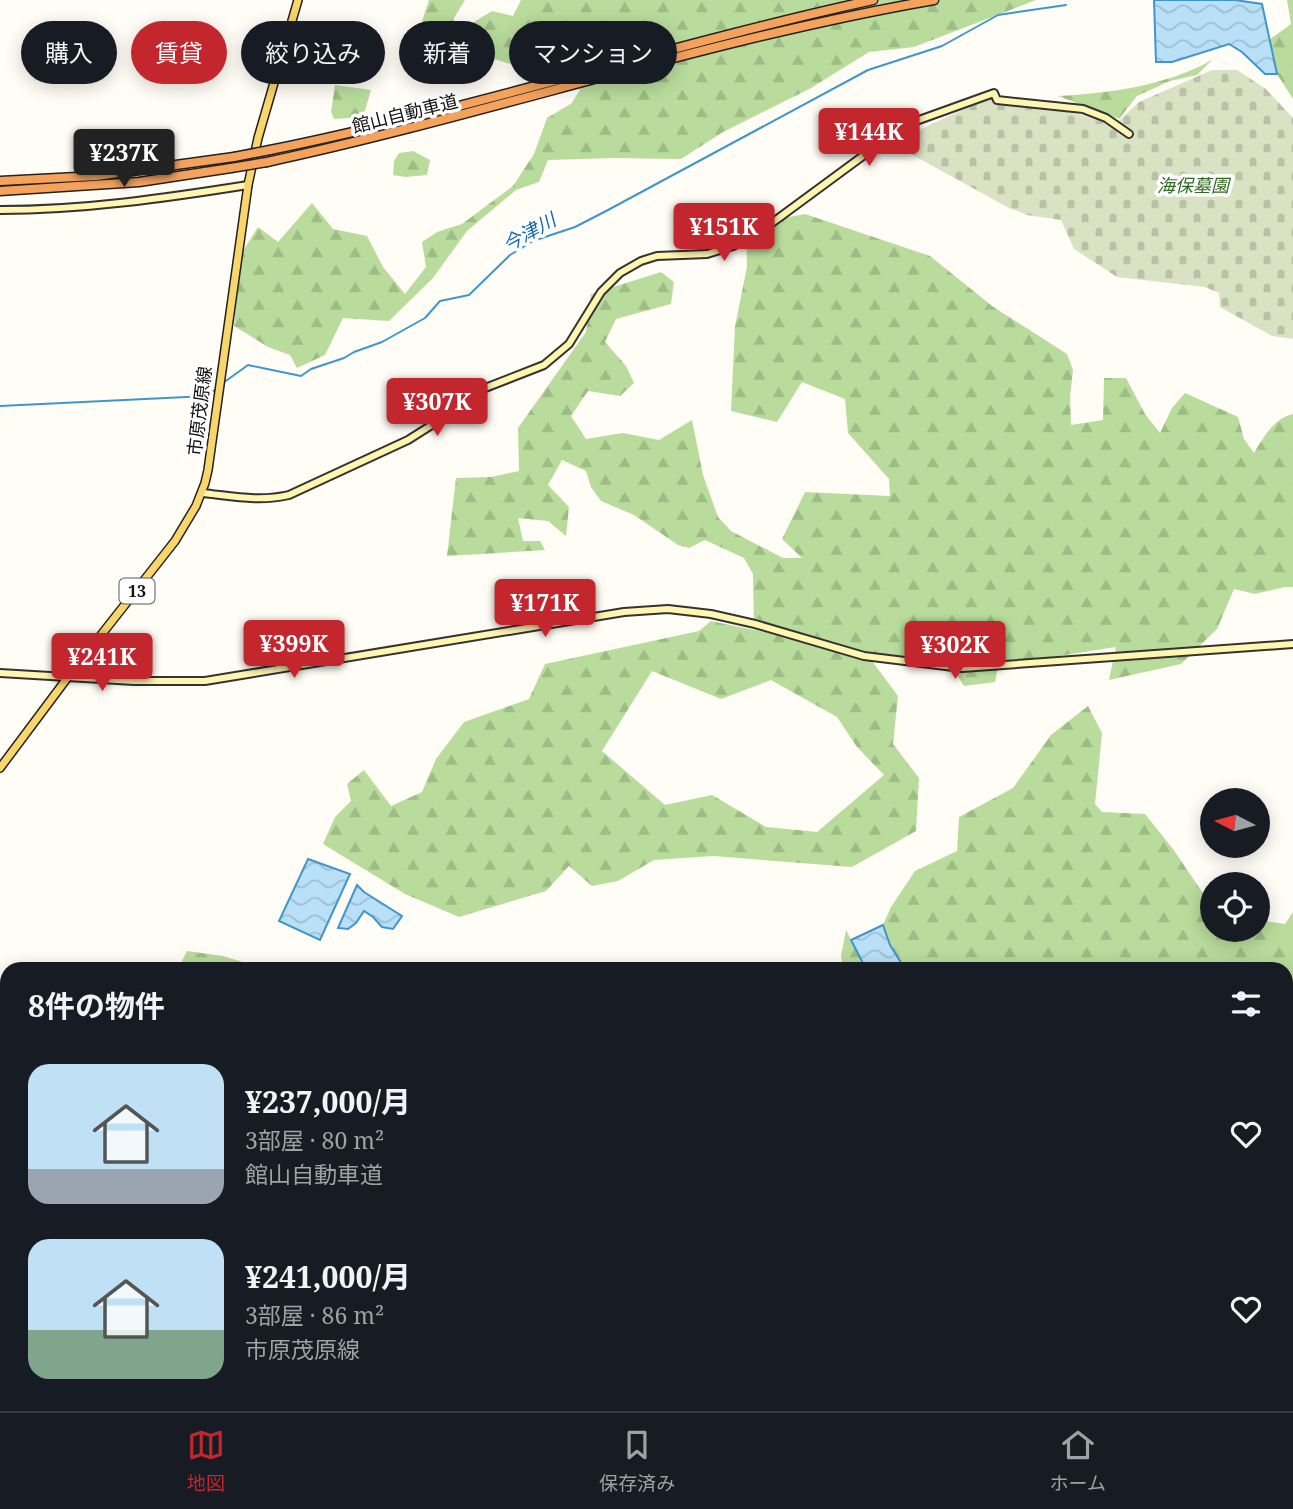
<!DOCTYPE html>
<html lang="ja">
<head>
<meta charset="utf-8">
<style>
	body { margin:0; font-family:"Noto Serif","Noto Sans JP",serif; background:#20242c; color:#f1f3f6; height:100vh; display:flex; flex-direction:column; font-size:26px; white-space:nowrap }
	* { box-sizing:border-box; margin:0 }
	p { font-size:23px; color:#9ea1a6 }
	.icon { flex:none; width:38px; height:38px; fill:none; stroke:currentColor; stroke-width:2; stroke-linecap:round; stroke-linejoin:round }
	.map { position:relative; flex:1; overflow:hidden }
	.sheet { position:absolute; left:0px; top:962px; width:1293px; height:450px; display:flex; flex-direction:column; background:#171b24; border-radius:21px 21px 0 0; box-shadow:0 4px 18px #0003 }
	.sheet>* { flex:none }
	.guide { position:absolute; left:21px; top:21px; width:700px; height:63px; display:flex; gap:14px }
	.needle { width:46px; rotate:276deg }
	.fabs { position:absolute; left:1200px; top:788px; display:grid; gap:14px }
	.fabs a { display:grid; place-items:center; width:70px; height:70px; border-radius:50%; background:#171b24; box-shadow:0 4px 18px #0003; font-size:35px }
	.price { position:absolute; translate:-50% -60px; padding:0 16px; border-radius:7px; background:#c4262e; color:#fff; font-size:23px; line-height:46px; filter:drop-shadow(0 2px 4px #0008) }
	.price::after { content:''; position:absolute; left:50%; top:42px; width:21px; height:16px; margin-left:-10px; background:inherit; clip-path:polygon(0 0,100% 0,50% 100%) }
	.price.selected { background:#222; color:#fff }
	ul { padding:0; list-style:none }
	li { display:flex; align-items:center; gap:21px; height:175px; padding:0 28px }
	li span { display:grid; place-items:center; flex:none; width:196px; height:140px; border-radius:21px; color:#555 }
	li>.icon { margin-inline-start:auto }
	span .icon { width:84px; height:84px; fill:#fffc; stroke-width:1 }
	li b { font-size:30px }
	h2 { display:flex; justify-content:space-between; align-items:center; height:84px; padding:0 28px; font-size:30px }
	.tag { padding:0 24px; border-radius:32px; background:#171b24; box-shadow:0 4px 18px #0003; font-size:24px; line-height:63px }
	.tag.selected { background:#c4262e; color:#fff }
	.tabs { display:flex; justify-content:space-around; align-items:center; height:98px; border-top:2px solid #363941; background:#171b24; font-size:19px; color:#9ea1a6 }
	.tabs a { display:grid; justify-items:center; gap:4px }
	.tabs .selected { color:#c4262e }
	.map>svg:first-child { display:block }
	.forest { fill:url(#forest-firs); fill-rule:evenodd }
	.cemetery { fill:url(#cemetery-stones) }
	.water { fill:url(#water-waves); stroke:#3f96cf; stroke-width:2 }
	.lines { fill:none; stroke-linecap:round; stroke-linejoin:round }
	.stream { stroke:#3f96cf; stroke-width:2 }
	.secondary-casing { stroke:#333; stroke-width:10 }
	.primary-casing { stroke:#222; stroke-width:10 }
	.highway-casing { stroke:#222; stroke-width:11 }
	.secondary { stroke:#fff6b0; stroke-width:6 }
	.primary { stroke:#f9d66b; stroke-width:7 }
	.highway { stroke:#f5a25d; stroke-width:8 }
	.highway-bridge-casing { stroke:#222; stroke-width:11; stroke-linecap:butt }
	.highway-bridge { stroke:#f5a25d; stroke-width:8 }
	.labels { text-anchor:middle; stroke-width:7; stroke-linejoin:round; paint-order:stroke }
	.shield { fill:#fff; stroke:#585858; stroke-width:2 }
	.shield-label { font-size:16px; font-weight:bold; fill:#111 }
	.street-label { font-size:18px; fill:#111; stroke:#fff }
	.park-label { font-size:18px; font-style:italic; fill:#2f6b1f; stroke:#fff }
	.water-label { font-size:19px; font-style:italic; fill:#1768a6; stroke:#fff }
</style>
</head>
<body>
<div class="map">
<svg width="1293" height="1411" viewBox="0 0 1293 1411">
	<defs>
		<pattern id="forest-firs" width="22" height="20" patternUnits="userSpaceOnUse" patternTransform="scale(1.75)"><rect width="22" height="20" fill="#b9dc9c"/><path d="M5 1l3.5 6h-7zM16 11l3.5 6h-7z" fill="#9ebc85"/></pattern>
		<pattern id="cemetery-stones" width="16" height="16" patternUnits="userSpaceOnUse" patternTransform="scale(1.75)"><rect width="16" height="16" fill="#d9e3c4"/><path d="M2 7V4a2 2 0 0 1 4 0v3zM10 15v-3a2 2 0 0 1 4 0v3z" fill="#b9c2a7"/></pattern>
		<pattern id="water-waves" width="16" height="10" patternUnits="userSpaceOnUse" patternTransform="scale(1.75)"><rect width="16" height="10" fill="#b9e0f7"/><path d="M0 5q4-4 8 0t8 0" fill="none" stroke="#9ebfd3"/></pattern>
	</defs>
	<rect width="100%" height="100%" fill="#fffdf5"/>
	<!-- forest -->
	<g class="forest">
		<path d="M429,0h36l-11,18 1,27h-6l-25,-11 -2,-13z"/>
		<path d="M521,0h515l-122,47 -45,5 -58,36 -88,44 -42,27 -66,-1 -67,2 -9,22 -23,8 -49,41 -34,47 -44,43 -46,-3 -18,37 -28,13 -7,-13 -22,-8 -34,-21 5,-69 19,-30 20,15 34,-39 21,26 34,7 16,31 22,27 21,-27 -4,-25 15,-10 25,-8 51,-38 21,-32 13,-36 25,-15 14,-24 -2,-18 -57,-1 -17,4 -40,-13 -1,-26 23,-14 21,5z"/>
		<path d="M1287,0h6v99l-16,-25 -8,-34 22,-16z"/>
		<path d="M1212,60l-15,15 -27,6 -33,15 -18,23 -61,-23c53,-3 107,-10 154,-36z"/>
		<path d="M335,85l36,5 -8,27 -29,2 -3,-7z"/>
		<path d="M413,151l17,9 -3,15 -22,2 -12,-2 1,-14 5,-8z"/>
		<path d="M805,214l125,42 62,50 75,48 6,16 -3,26 1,29 32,-5 1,-42h22l19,36 15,19 12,-25 13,-15 53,24 6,22 10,14c9,-15 20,-35 39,-39v173h-8l-30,7 -21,-5 -17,40 -36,35 -72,16 7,-33 -83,13 -34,2 -4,20 -31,4 -15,-24 -64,-5 -13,4 26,35 -5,48 26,34 -3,53 -64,36 -139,-11 -59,4 -36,21 -26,5 -23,-20 -23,25 -87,26 -54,-23 -82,-50 12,-27 16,-16 -4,-17 17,-14 27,36 31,-14 14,-33 28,-37 65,-23 16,-35 154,-33 12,-10 43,9 -1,-56 -9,-16 -39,-18 -16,8 -11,-3 -44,-30 -33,-14 -10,-14 -5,-16 -24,-11 -14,25 21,22 -3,29 -18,-15 -30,-3 5,23h17l5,9 -98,6 9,-78 35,-1 28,-6 -1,-43 68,-96 5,-38 70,-22 13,10 -3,22 -55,15 -11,23 21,24 8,17 -14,13 -32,-5 -17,25 15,23 37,-6 36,7 33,-20 11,55 15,42 13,14 52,27h19l-20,-19 23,-47 85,4 -1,-17 -41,-46 -3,-34 -43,-17 -25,40 -46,-11 4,-85 12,-59 -1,-42zM652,671l69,28 50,-19 66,37 20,30 27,28 -67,57 -51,-5 -54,-32 -47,10 -63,-54z"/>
		<path d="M1088,706l14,27 -7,71 7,8 43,2 28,35 40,59v21h45v-9l27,4 8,-12v133l-7,-10v-65l-381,-1 -15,-24 -7,-20 8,-18 24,-36 42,-20 2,-34 54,-29 38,-53z"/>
		<path d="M846,930l20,39h-23l-2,-13z"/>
		<path d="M187,951l36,5 30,9h55l1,4h-131z"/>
		<path d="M1286,1184h7v103l-7,6z"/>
		<path d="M176,1405h430l-9,6h-213l-15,-4 -1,4h-197z"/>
		<path d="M1144,1405h141v6h-151z"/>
	</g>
	<!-- cemetery -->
	<path class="cemetery" d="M1212,70h25l29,19 27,29v221l-21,-3 -52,-29 -1,-14 -14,-6 -88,-10 -43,-28 -13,-29 -34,-5 -20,-8 -116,-64 99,-46 92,18 31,11 26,-24z"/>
	<!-- water -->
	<g class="water">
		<path d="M1154,0h81l27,4 15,70h-12l-23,-22 -13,-8 -57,18h-16z"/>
		<path d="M308,859l42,15 -30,66 -41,-19z"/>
		<path d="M357,885l7,7 38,24 -9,13 -11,-2 -9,-10 -9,-6 -8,12 -8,6 -10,-1z"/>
		<path d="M883,925l7,20 15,24h-39l-15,-29z"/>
	</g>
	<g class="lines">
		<!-- stream -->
		<g class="stream">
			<path d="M223,383l25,-18 53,11 10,-7 33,-11 10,-6 28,-10 43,-24 15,-17 29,-6 41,-40 23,-14 42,-14 33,-17 260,-140 74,-24 56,-31 68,-10"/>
			<path d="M0,406l207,-10 9,-7"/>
		</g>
		<!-- secondary casing -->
		<g class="secondary-casing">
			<g id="secondary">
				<path d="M0,210c84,0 166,-12 248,-25"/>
				<path d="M202,493c30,3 57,9 87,2l119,-55 30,-19 42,-31 64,-25 25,-21 32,-52 19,-19 21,-12 16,-5 50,-2 26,-8 28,-15 144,-106 89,-32 3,7 86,9 23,9 23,16"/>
				<path d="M0,673l134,8h71l419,-69 44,-3 43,5 44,10 109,32 98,12 331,-24"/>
				<path d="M0,1122l7,2"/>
				<path d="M856,1411l3,-6"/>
			</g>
		</g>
		<!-- primary casing -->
		<g class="primary-casing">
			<path id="primary" d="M0,768l68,-91 107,-136 21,-35 9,-23 3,-13 40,-285 10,-47 40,-138"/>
		</g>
		<!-- highway casing -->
		<g class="highway-casing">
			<g id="highway">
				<path d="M270,150c203,-41 401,-106 603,-150"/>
				<path d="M267,162c223,-48 441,-123 667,-162"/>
				<path d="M0,181l96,-5 138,-19"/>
				<path d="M0,191l139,-9 92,-14"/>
			</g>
		</g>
		<!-- secondary -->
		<use href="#secondary" class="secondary"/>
		<!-- primary -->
		<use href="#primary" class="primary"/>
		<!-- highway -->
		<use href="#highway" class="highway"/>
		<!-- highway-bridge casing -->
		<g class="highway-bridge-casing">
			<g id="highway-bridge">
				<path d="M234,157l36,-7"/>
				<path d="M231,168l36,-6"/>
			</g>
		</g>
		<!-- highway-bridge -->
		<use href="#highway-bridge" class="highway-bridge"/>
	</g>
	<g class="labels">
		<!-- shield labels -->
		<rect class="shield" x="119.5" y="578.5" width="35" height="25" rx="5"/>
		<g class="shield-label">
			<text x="137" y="597">13</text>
		</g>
		<!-- street labels -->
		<g class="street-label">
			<text transform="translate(405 114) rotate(-14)" y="6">館山自動車道</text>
			<text transform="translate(200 411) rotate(-83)" y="6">市原茂原線</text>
		</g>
		<!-- park labels -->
		<g class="park-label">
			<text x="1193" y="192">海保墓園</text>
		</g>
		<!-- water labels -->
		<g class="water-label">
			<text transform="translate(529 232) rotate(-29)" y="7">今津川</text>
		</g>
	</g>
</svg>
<div class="fabs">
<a><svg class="needle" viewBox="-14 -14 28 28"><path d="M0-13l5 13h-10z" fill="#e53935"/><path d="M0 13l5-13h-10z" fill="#9ea1a6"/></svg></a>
<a><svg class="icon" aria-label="locate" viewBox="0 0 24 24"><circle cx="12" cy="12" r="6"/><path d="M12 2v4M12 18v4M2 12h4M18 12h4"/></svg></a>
</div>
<b class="price" style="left:869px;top:168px">¥144K</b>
<b class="price selected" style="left:124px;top:189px">¥237K</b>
<b class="price" style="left:724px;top:263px">¥151K</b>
<b class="price" style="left:437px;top:438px">¥307K</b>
<b class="price" style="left:545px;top:639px">¥171K</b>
<b class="price" style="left:294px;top:680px">¥399K</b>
<b class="price" style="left:955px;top:681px">¥302K</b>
<b class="price" style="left:102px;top:693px">¥241K</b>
<div class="guide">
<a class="tag">購入</a>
<a class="tag selected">賃貸</a>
<a class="tag">絞り込み</a>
<a class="tag">新着</a>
<a class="tag">マンション</a>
</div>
<section class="sheet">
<h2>8件の物件<svg class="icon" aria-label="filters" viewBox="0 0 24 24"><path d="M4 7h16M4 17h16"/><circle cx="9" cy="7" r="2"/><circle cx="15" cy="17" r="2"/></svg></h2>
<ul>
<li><span style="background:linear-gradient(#bfe0f5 75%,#9aa5b1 0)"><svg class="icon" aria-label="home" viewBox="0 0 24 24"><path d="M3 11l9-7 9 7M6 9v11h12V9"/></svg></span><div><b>¥237,000/月</b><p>3部屋 · 80 m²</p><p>館山自動車道</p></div><svg class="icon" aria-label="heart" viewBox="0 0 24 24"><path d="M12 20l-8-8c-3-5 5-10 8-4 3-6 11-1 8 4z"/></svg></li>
<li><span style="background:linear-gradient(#bfe0f5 65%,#7fa58c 0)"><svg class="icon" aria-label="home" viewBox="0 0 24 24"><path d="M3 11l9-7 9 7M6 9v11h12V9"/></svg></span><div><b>¥241,000/月</b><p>3部屋 · 86 m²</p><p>市原茂原線</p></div><svg class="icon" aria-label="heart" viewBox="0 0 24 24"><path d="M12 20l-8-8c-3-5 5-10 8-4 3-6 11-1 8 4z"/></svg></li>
</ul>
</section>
</div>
<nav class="tabs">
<a class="selected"><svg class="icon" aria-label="map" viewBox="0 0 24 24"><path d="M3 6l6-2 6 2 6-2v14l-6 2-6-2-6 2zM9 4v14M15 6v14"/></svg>地図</a>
<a><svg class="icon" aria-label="saved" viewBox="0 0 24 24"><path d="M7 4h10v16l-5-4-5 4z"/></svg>保存済み</a>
<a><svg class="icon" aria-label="home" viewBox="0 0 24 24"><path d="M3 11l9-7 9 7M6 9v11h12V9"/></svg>ホーム</a>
</nav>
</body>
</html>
